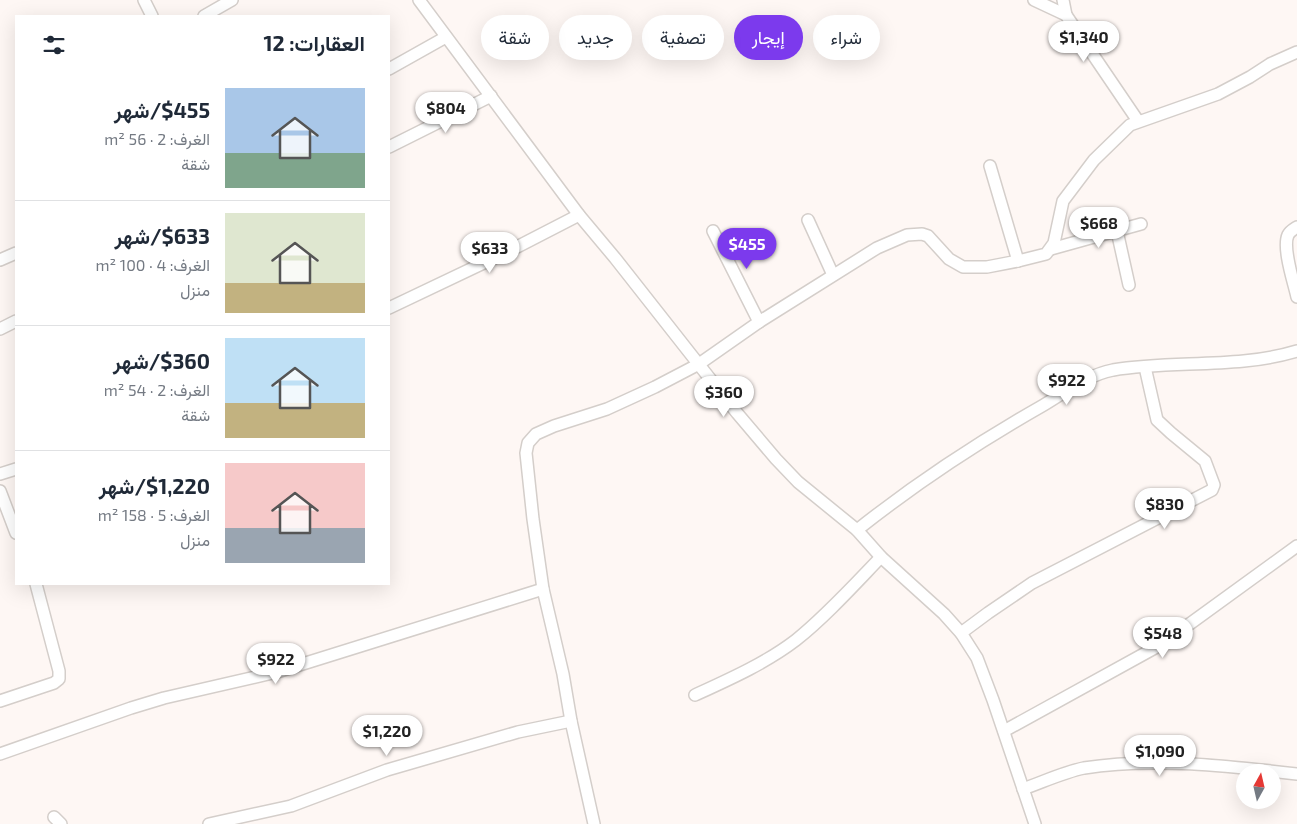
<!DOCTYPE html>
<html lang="ar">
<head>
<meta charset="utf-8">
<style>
	body { margin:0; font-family:"Exo 2",Vazirmatn,sans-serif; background:#f6f6f7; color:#1f2937; direction:rtl; height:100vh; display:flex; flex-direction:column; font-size:19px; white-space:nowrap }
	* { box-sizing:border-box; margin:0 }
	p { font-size:16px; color:#747a83 }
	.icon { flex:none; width:28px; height:28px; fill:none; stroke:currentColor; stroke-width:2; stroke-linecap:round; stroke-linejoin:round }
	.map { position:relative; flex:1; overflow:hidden; direction:ltr }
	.panel { position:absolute; left:15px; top:15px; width:375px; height:570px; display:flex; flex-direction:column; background:#fff; border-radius:0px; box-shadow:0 5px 20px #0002; direction:rtl }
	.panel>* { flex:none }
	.hud { position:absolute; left:405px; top:15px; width:475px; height:45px; direction:rtl; display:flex; gap:10px }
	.needle { width:32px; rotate:8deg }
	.tools { position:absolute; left:1236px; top:764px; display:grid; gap:10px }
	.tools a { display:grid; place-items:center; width:45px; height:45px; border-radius:50%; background:#fff; box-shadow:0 5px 20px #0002; font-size:25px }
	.price { position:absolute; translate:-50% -42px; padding:0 11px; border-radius:18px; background:#fff; color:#222; font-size:16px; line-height:32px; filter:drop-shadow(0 1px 2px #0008) }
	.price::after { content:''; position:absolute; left:50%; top:30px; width:15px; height:11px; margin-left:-8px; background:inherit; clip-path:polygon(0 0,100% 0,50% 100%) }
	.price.selected { background:#7c3aed; color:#fff }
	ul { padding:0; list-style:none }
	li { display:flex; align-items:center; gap:15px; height:125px; padding:0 25px }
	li+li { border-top:1px solid #e0e1e3 }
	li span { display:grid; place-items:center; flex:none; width:140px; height:100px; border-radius:0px; color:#555 }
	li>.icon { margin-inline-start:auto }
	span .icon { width:60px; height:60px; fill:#fffc; stroke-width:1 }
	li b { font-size:21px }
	h2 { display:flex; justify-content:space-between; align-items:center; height:60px; padding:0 25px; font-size:21px }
	.pill { padding:0 18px; border-radius:22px; background:#fff; box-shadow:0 5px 20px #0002; font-size:18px; line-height:45px }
	.pill.selected { background:#7c3aed; color:#fff }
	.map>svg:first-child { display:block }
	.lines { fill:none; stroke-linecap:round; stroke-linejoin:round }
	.minor-casing { stroke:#d4ceca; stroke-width:14 }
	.minor { stroke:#fff; stroke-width:11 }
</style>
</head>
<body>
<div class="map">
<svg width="1297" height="824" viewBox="0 0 1297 824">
	<rect width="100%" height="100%" fill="#fef7f4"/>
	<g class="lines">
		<!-- minor casing -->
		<g class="minor-casing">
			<g id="minor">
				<path d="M144,0l8,16"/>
				<path d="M419,0l160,215 36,43 122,155 39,46 22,23 59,48 24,27 63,57 17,19 16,25 16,42 42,124"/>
				<path d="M1034,0l32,15 72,106"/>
				<path d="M1063,0l3,15"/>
				<path d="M204,16l28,-16"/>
				<path d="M389,69l57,-32"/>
				<path d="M389,147l102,-51"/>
				<path d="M990,166l28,95"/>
				<path d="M808,220l25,55"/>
				<path d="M1297,227c-3,2 -7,4 -9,8 -6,13 6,48 9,62"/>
				<path d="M713,231l46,91"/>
				<path d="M1117,231l12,54"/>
				<path d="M1051,249l90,-25"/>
				<path d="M0,260l16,-7"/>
				<path d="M389,308l126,-60 64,-33"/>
				<path d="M0,329l16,-8"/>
				<path d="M0,474l16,-5"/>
				<path d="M0,491l16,42"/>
				<path d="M857,530c58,-46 120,-87 185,-124 22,-13 45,-31 71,-36 60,-10 125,-1 184,-19"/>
				<path d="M961,633l27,-20 44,-30 180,-93 2,-5 -9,-24 -34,-28 -14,-13 -12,-53"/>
				<path d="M695,695c35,-16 71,-32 101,-55 30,-24 58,-55 85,-83"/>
				<path d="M0,701l54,-18 5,-4v-8l-23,-87"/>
				<path d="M1004,731l158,-87 135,-98"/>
				<path d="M0,754l131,-46 33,-10 113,-26 266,-83"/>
				<path d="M1023,789c20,-7 41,-17 61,-21 68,-11 145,-2 213,6"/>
				<path d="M54,817l7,7"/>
				<path d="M209,824l82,-18 96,-36 131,-38 53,-11"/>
				<path d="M594,824l-23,-103 -8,-47 -20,-85 -10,-70 -7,-66 2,-10 8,-9 18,-8 53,-17 48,-22 44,-23 60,-42 118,-74 30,-13 15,-1 6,2 21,23 14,8h24l31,-6 28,-7 8,-11 9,-42 31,-41 36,-35 88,-31 32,-17 20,-13 27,-12"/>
			</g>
		</g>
		<!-- minor -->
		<use href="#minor" class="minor"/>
	</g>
</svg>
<div class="tools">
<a><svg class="needle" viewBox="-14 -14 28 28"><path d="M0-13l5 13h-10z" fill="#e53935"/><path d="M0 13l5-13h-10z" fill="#747a83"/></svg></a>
</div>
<b class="price" style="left:1084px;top:63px">$1,340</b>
<b class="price" style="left:446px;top:134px">$804</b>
<b class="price" style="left:1099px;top:249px">$668</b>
<b class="price selected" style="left:747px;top:270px">$455</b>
<b class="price" style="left:490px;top:274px">$633</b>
<b class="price" style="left:1067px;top:406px">$922</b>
<b class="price" style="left:724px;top:418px">$360</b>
<b class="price" style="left:1165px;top:530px">$830</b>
<b class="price" style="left:1163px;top:659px">$548</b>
<b class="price" style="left:276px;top:685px">$922</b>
<b class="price" style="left:387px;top:757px">$1,220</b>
<b class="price" style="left:1160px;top:777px">$1,090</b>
<div class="hud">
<a class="pill">شراء</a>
<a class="pill selected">إيجار</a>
<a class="pill">تصفية</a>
<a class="pill">جديد</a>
<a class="pill">شقة</a>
</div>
<section class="panel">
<h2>العقارات: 12<svg class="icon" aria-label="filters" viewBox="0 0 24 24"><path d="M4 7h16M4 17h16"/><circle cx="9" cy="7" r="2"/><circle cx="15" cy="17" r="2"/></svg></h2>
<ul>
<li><span style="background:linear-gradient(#a9c7e8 65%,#7fa58c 0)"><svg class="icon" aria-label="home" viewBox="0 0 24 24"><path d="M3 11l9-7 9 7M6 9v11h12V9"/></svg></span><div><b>$455/شهر</b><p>الغرف: 2 · 56 m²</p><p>شقة</p></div></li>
<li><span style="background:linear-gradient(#dfe7d0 70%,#c2b280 0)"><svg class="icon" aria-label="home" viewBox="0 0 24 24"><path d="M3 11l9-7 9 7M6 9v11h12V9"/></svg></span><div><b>$633/شهر</b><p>الغرف: 4 · 100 m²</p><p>منزل</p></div></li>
<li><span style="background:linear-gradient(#bfe0f5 65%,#c2b280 0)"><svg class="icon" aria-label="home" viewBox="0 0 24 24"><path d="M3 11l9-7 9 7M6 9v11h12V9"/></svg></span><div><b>$360/شهر</b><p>الغرف: 2 · 54 m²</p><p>شقة</p></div></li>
<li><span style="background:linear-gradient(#f6c9c9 65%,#9aa5b1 0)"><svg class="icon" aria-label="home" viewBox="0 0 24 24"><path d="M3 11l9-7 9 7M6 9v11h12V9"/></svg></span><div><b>$1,220/شهر</b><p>الغرف: 5 · 158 m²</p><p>منزل</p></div></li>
</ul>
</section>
</div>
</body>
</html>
